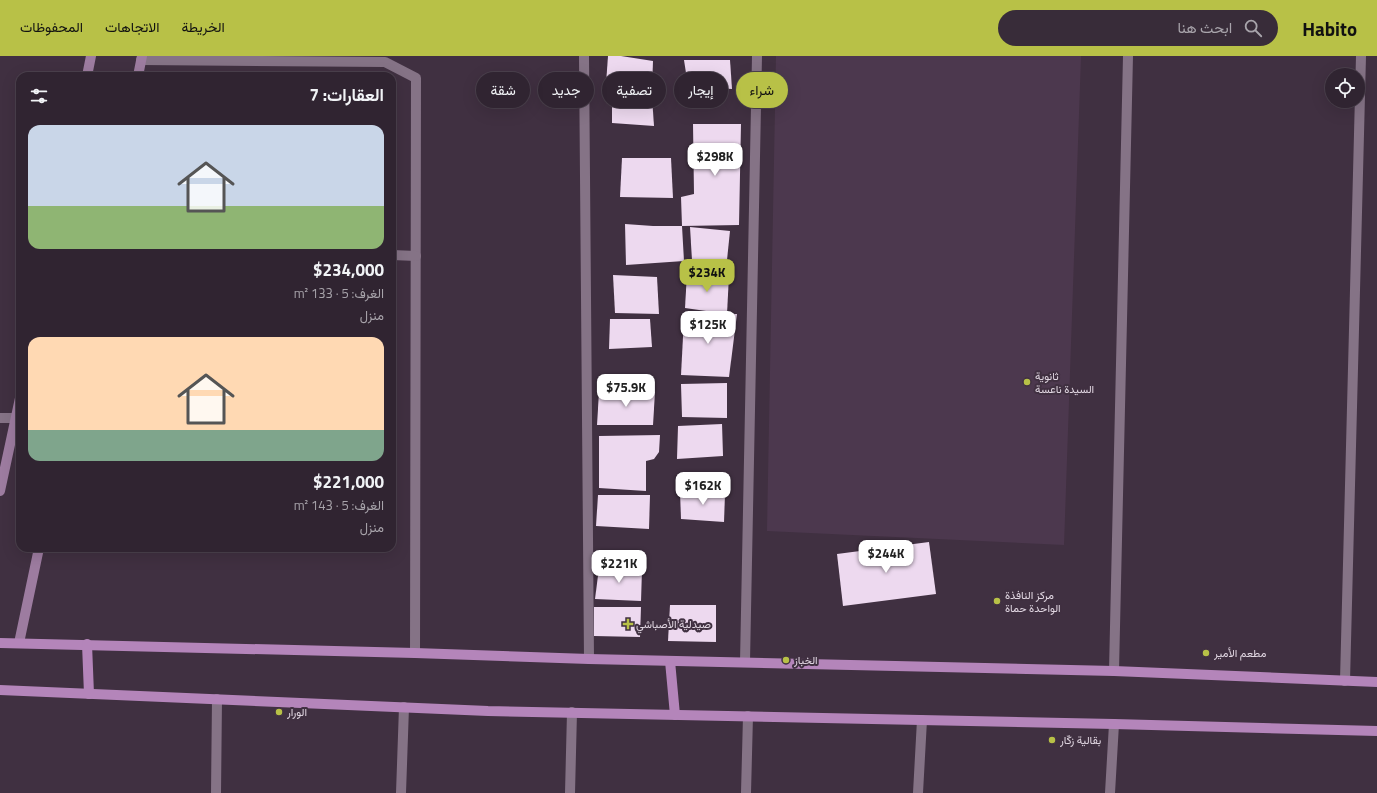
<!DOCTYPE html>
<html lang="ar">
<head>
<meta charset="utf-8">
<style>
	body { margin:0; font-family:"Titillium Web",Vazirmatn,sans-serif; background:#382c39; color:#f1f3f6; direction:rtl; height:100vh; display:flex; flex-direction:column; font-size:15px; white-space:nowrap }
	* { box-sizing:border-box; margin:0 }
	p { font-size:13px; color:#a8a4ab }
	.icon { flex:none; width:22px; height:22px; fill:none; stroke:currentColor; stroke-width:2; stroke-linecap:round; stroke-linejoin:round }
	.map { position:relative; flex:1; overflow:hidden; direction:ltr }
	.details { position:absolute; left:16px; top:16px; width:380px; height:480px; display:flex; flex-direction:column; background:#302431; border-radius:12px; box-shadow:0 4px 16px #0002,0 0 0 1px #4b414d; direction:rtl }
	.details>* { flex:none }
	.banner { position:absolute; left:408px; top:16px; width:380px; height:36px; direction:rtl; display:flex; gap:8px }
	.tools { position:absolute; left:1325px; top:12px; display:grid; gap:8px }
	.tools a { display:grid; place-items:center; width:40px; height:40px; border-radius:50%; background:#302431; box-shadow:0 4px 16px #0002,0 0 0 1px #4b414d; font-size:20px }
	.price { position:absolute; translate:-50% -34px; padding:0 9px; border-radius:8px; background:#fff; color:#222; font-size:13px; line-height:26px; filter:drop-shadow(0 1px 2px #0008) }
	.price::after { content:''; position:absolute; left:50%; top:24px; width:12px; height:9px; margin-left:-6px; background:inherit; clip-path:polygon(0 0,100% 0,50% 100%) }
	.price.active { background:#b8c147; color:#111 }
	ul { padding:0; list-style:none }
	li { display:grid; align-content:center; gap:8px; height:212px; padding:0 12px }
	li span { display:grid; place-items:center; height:124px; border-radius:12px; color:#555 }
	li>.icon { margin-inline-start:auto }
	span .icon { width:72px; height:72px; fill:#fffc; stroke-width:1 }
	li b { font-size:17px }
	h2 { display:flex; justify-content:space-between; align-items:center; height:48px; padding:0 12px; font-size:17px }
	.pill { padding:0 14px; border-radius:18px; background:#302431; box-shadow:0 4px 16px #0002,0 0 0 1px #4b414d; font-size:14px; line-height:36px }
	.pill.active { background:#b8c147; color:#111 }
	header { display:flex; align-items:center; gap:24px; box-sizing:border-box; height:56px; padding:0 20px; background:#b8c147; color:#111 }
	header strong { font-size:19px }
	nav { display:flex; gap:22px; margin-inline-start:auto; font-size:14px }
	.search { width:280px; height:36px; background:#382c39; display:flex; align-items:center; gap:10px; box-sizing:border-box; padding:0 14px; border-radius:22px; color:#a8a4ab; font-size:15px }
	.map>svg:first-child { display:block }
	.built { fill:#4c384e }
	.building { fill:#edd9ef }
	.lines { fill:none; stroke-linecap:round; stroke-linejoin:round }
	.street { stroke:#857386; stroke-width:10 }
	.secondary { stroke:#9d7ca0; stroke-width:10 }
	.primary { stroke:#b485ba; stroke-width:10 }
	.poi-dot { fill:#b8c147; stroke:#403041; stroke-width:1.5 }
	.labels { text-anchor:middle; stroke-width:4; stroke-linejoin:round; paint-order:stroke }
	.poi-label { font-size:11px; fill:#e0d6e1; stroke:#403041; text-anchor:start }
</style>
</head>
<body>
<header>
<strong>Habito</strong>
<div class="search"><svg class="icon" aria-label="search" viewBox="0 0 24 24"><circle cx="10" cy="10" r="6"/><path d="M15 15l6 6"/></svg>ابحث هنا</div>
<nav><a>الخريطة</a><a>الاتجاهات</a><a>المحفوظات</a></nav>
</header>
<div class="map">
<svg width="1377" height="737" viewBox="0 0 1377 737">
	<rect width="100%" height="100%" fill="#403041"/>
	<!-- built -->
	<path class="built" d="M776,0h305l-17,489 -297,-14z"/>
	<!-- building -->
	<g class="building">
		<path d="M608,0h13l32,5 -1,28 -46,-5z"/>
		<path d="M684,4h46l2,29 -44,-3z"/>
		<path d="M612,34l40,7 2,29 -42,-3z"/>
		<path d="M693,68h48l-2,101 -57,1 -1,-29 13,-3z"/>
		<path d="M622,102h49l2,40 -53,-1z"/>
		<path d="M625,168l28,2h29l2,35 -58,4z"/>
		<path d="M690,171l40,4 -3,29h-35z"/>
		<path d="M687,217l42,2 -2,39 -42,-6z"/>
		<path d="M613,219l44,2 2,37 -44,-1z"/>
		<path d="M730,258h7l-8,63 -48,-2 3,-57z"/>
		<path d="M610,263h40l2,28 -43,2z"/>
		<path d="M727,327v35l-45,-1 -1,-33z"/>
		<path d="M599,336h56l-2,33h-56z"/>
		<path d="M722,368l1,32 -46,3 1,-33z"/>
		<path d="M660,379l-1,17 -5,7 -8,2v30l-47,-3v-52z"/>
		<path d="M680,435l45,3 -1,28 -43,-3z"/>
		<path d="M598,439h52l-1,34 -53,-3z"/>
		<path d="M929,486l7,52 -93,12 -6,-52z"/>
		<path d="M599,512l43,1 -1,32 -46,-2z"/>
		<path d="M670,549h46v37l-48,-1z"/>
		<path d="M594,551h47l-1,30 -46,-1z"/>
	</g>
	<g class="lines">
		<!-- street -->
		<g class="street">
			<path d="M584,0l5,603"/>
			<path d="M141,4l244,2 31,16 -1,575"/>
			<path d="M392,199l24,1"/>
			<path d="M0,362h16"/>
			<path d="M745,606l12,-606"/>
			<path d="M1114,615l14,-615"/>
			<path d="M1345,625l16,-625"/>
			<path d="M216,737l1,-94"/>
			<path d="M401,737l3,-86"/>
			<path d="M570,737l2,-81"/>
			<path d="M746,737l2,-77"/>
			<path d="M918,737l4,-73"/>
			<path d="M1110,737l4,-69"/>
		</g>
		<!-- secondary -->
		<g class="secondary">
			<path d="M87,20l4,-20"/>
			<path d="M138,20l4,-20"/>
			<path d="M0,435l20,-93"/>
			<path d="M19,587l20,-95"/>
		</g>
		<!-- primary -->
		<g class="primary">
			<path d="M0,587l415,10 174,6 525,12 263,11"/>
			<path d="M87,588l2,50"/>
			<path d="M670,605l5,54"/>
			<path d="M0,634l488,21 626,13 263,7"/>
		</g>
	</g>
	<!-- markers -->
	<g class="poi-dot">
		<circle cx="1027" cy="326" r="4"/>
		<circle cx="997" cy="545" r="4"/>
		<path d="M626 562h4v4h4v4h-4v4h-4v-4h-4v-4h4z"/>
		<circle cx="1206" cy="597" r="4"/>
		<circle cx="786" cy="604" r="4"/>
		<circle cx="279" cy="656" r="4"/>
		<circle cx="1052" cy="684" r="4"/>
	</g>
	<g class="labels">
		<!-- poi labels -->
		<g class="poi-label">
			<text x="1035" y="324">ثانوية<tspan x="1035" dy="13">السيدة ناعسة</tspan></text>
			<text x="1005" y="543">مركز النافذة<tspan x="1005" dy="13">الواحدة حماة</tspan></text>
			<text x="636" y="572">صيدلية الأصباشي</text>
			<text x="1214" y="601">مطعم الأمير</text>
			<text x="794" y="608">الخباز</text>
			<text x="287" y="660">الورار</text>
			<text x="1060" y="688">بقالية زكّار</text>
		</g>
	</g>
</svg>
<div class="tools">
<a><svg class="icon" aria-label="locate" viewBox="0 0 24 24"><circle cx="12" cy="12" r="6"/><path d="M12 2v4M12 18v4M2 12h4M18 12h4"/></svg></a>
</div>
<b class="price" style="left:715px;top:121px">$298K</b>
<b class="price active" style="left:707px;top:237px">$234K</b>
<b class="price" style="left:708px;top:289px">$125K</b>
<b class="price" style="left:626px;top:352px">$75.9K</b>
<b class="price" style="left:703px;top:450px">$162K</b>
<b class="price" style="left:886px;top:518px">$244K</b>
<b class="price" style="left:619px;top:528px">$221K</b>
<div class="banner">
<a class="pill active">شراء</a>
<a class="pill">إيجار</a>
<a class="pill">تصفية</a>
<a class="pill">جديد</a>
<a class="pill">شقة</a>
</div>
<section class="details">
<h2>العقارات: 7<svg class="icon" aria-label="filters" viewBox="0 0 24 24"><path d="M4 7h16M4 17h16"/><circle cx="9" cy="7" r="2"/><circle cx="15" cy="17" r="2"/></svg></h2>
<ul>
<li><span style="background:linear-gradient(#c9d6e8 65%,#8fb573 0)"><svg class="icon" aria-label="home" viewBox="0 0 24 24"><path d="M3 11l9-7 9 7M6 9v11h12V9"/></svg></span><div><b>$234,000</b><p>الغرف: 5 · 133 m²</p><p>منزل</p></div></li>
<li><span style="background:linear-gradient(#ffd9b3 75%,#7fa58c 0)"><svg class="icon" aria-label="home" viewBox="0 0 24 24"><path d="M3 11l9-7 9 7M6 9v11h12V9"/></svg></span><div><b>$221,000</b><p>الغرف: 5 · 143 m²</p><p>منزل</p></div></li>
</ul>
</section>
</div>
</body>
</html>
